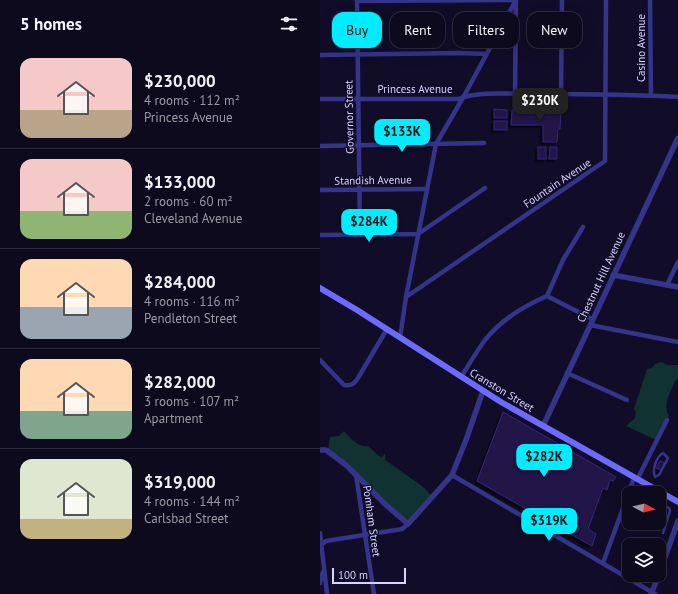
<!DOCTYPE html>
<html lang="en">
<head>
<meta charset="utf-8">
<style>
	body { margin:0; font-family:"PT Sans",sans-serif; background:#1b182b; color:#f1f3f6; height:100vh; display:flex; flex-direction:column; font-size:15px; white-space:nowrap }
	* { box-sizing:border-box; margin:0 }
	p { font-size:13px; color:#9a9aa4 }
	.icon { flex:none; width:22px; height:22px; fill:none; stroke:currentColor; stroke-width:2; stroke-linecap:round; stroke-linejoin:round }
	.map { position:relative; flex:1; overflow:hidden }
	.drawer { display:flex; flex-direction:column; background:#0d0a1e; width:320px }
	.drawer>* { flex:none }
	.top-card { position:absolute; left:12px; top:12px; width:286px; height:36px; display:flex; gap:8px }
	.needle { width:26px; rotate:97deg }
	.buttons { position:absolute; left:302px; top:486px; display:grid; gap:8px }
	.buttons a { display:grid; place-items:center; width:44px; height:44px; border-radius:8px; background:#0d0a1e; box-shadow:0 4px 16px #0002,0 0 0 1px #2d2b3c; font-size:20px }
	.scale { position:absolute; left:12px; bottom:10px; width:74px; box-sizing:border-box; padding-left:4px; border:2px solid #d7d4ff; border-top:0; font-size:11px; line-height:14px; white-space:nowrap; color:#d7d4ff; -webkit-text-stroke:3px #110d28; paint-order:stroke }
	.price { position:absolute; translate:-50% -34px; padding:0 9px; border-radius:8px; background:#00edff; color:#111; font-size:13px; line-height:26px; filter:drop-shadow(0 1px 2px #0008) }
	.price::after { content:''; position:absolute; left:50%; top:24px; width:12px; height:9px; margin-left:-6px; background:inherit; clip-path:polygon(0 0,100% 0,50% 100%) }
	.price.on { background:#222; color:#fff }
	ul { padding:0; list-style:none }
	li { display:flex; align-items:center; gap:12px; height:100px; padding:0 20px }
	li+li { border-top:1px solid #2d2b3c }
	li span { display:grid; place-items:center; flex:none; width:112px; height:80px; border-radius:12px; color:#555 }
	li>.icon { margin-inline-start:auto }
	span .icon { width:48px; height:48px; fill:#fffc; stroke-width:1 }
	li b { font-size:17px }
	h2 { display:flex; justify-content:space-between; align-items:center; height:48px; padding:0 20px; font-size:17px }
	.chip { padding:0 14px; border-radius:12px; background:#0d0a1e; box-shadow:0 4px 16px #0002,0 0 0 1px #2d2b3c; font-size:14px; line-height:36px }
	.chip.on { background:#00edff; color:#111 }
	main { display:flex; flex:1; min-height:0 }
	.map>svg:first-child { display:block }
	.green { fill:#103230 }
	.building { fill:#20174a; stroke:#352778; filter:url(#shadow) }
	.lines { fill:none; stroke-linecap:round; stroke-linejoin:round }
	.service { stroke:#34348b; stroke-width:2.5 }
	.minor { stroke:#34348b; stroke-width:4.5 }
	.tertiary { stroke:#34348b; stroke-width:5.5 }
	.secondary { stroke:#6b6cff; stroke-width:6 }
	.labels { text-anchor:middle; stroke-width:3; stroke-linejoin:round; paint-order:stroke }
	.street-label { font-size:11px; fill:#d7d4ff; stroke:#110d28 }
</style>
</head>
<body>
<main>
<section class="drawer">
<h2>5 homes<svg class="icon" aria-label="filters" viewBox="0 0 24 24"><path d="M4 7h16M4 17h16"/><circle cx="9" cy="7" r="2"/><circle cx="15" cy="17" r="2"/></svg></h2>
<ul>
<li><span style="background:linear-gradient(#f6c9c9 65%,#b9a48a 0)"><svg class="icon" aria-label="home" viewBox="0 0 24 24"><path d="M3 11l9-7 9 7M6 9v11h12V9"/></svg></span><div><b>$230,000</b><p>4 rooms · 112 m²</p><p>Princess Avenue</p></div></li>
<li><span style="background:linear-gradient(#f6c9c9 65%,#8fb573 0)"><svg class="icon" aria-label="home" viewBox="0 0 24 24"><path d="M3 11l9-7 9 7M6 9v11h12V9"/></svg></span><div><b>$133,000</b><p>2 rooms · 60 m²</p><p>Cleveland Avenue</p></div></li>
<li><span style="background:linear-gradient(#ffd9b3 60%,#9aa5b1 0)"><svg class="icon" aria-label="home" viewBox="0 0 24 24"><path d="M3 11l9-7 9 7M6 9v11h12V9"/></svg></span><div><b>$284,000</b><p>4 rooms · 116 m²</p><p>Pendleton Street</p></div></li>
<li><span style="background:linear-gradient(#ffd9b3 65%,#7fa58c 0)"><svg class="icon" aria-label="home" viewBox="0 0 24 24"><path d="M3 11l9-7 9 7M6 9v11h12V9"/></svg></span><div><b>$282,000</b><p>3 rooms · 107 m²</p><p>Apartment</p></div></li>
<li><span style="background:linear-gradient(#dfe7d0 75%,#c2b280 0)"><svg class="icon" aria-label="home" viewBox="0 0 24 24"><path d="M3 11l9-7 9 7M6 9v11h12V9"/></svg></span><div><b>$319,000</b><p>4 rooms · 144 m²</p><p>Carlsbad Street</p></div></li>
</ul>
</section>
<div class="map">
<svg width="358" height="594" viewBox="0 0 358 594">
	<defs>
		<filter id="shadow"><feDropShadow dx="-2.5" dy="2.5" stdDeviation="0" flood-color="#0009"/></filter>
	</defs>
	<rect width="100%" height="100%" fill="#110d28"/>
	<!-- green -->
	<g class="green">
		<path d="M342,362l5,3h11v14l-3,2c-4,11 -13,24 -6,35l-13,24 -30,-14 9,-8 1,-6 -2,-3 13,-40 5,-1 3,-4z"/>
		<path d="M24,431c6,6 14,17 24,15l11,10 3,1 3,-3v6l37,26 10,10 -24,27 -80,-72 2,-14 9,-1z"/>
	</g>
	<!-- building -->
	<g class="building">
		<path d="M174,109l13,1v8h-13z"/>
		<path d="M192,110l49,1 -1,18h-2l-1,13h-14v-17h-32z"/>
		<rect x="174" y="121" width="13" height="9"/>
		<rect x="218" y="147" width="8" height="12"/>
		<path d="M230,147h7v12h-8z"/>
		<path d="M183,412l113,65 -3,4 -3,-1 -3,10 -4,-2 -15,41 8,5 -4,12 -115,-65z"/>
		<path d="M340,461l5,2 -4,7 -5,-2z"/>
	</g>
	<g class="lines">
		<!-- service -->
		<g class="service">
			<path d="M343,453l5,5 -9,17 -4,2c-3,-7 1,-20 8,-24z"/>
			<path d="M339,503l10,5 1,3 -7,22"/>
			<path d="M328,528l1,-5"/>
		</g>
		<!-- minor -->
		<g class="minor">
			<path d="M37,0l3,234"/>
			<path d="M330,0l1,96"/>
			<path d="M37,1l159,-1 -1,94"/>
			<path d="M0,55l139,-2 27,1"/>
			<path d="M241,94l1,-94"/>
			<path d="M0,99h138c22,-8 49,-5 73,-5 49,0 98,0 147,3"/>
			<path d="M0,146l164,-3"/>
			<path d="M0,190l107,-1"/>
			<path d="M0,235l98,-1 67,-46"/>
			<path d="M347,285l11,-23"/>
			<path d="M227,296l16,-36 20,-33"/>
			<path d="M227,296l45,23"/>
			<path d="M86,297l199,-136 1,-161"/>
			<path d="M270,325l88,17"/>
			<path d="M80,338l6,-41 30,-153 28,-48 52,-96"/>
			<path d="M0,360l24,25c8,1 10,-1 14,-7l29,-49"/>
			<path d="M247,373l60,27"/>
			<path d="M141,377c8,-12 15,-25 24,-37 16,-20 39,-34 62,-44"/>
			<path d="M36,475l18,119"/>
			<path d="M132,475l203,119"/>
			<path d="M317,480l30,-60"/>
			<path d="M0,533l7,61"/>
			<path d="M0,546l6,-5 76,-12 6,-5"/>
			<path d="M283,563l31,-85"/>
			<path d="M0,583l3,-11"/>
		</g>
		<!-- tertiary -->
		<g class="tertiary">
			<path d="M293,275l65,12"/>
			<path d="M223,426l135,-288"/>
			<path d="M0,450h6l20,15 40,40 22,19 44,-49 14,-35 17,-49"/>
			<path d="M339,574l19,-53"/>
			<path d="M331,594l8,-19"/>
		</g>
		<!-- secondary -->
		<path class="secondary" d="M0,288l37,22 144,92 177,100"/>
	</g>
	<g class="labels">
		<!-- street labels -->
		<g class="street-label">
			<text transform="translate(321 48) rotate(-90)" y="4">Casino Avenue</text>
			<text x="95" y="93">Princess Avenue</text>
			<text transform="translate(29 117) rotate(-91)" y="4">Governor Street</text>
			<text transform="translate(53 180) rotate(-1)" y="4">Standish Avenue</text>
			<text transform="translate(237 183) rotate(-34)" y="4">Fountain Avenue</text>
			<text transform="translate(281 277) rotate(-65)" y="4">Chestnut Hill Avenue</text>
			<text transform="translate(182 390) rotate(31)" y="4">Cranston Street</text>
			<text transform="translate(52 521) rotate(82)" y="4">Pomham Street</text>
		</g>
	</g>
</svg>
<div class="buttons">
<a><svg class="needle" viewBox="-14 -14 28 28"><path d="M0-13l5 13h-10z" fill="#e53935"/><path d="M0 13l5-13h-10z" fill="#9a9aa4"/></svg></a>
<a><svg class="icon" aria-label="layers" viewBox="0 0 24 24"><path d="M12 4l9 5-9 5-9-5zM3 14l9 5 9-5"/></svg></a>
</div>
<div class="scale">100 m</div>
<b class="price on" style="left:220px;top:122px">$230K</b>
<b class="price" style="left:82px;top:153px">$133K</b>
<b class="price" style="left:49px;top:243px">$284K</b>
<b class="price" style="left:224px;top:478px">$282K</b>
<b class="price" style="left:229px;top:542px">$319K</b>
<div class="top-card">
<a class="chip on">Buy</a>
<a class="chip">Rent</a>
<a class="chip">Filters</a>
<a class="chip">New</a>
</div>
</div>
</main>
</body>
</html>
